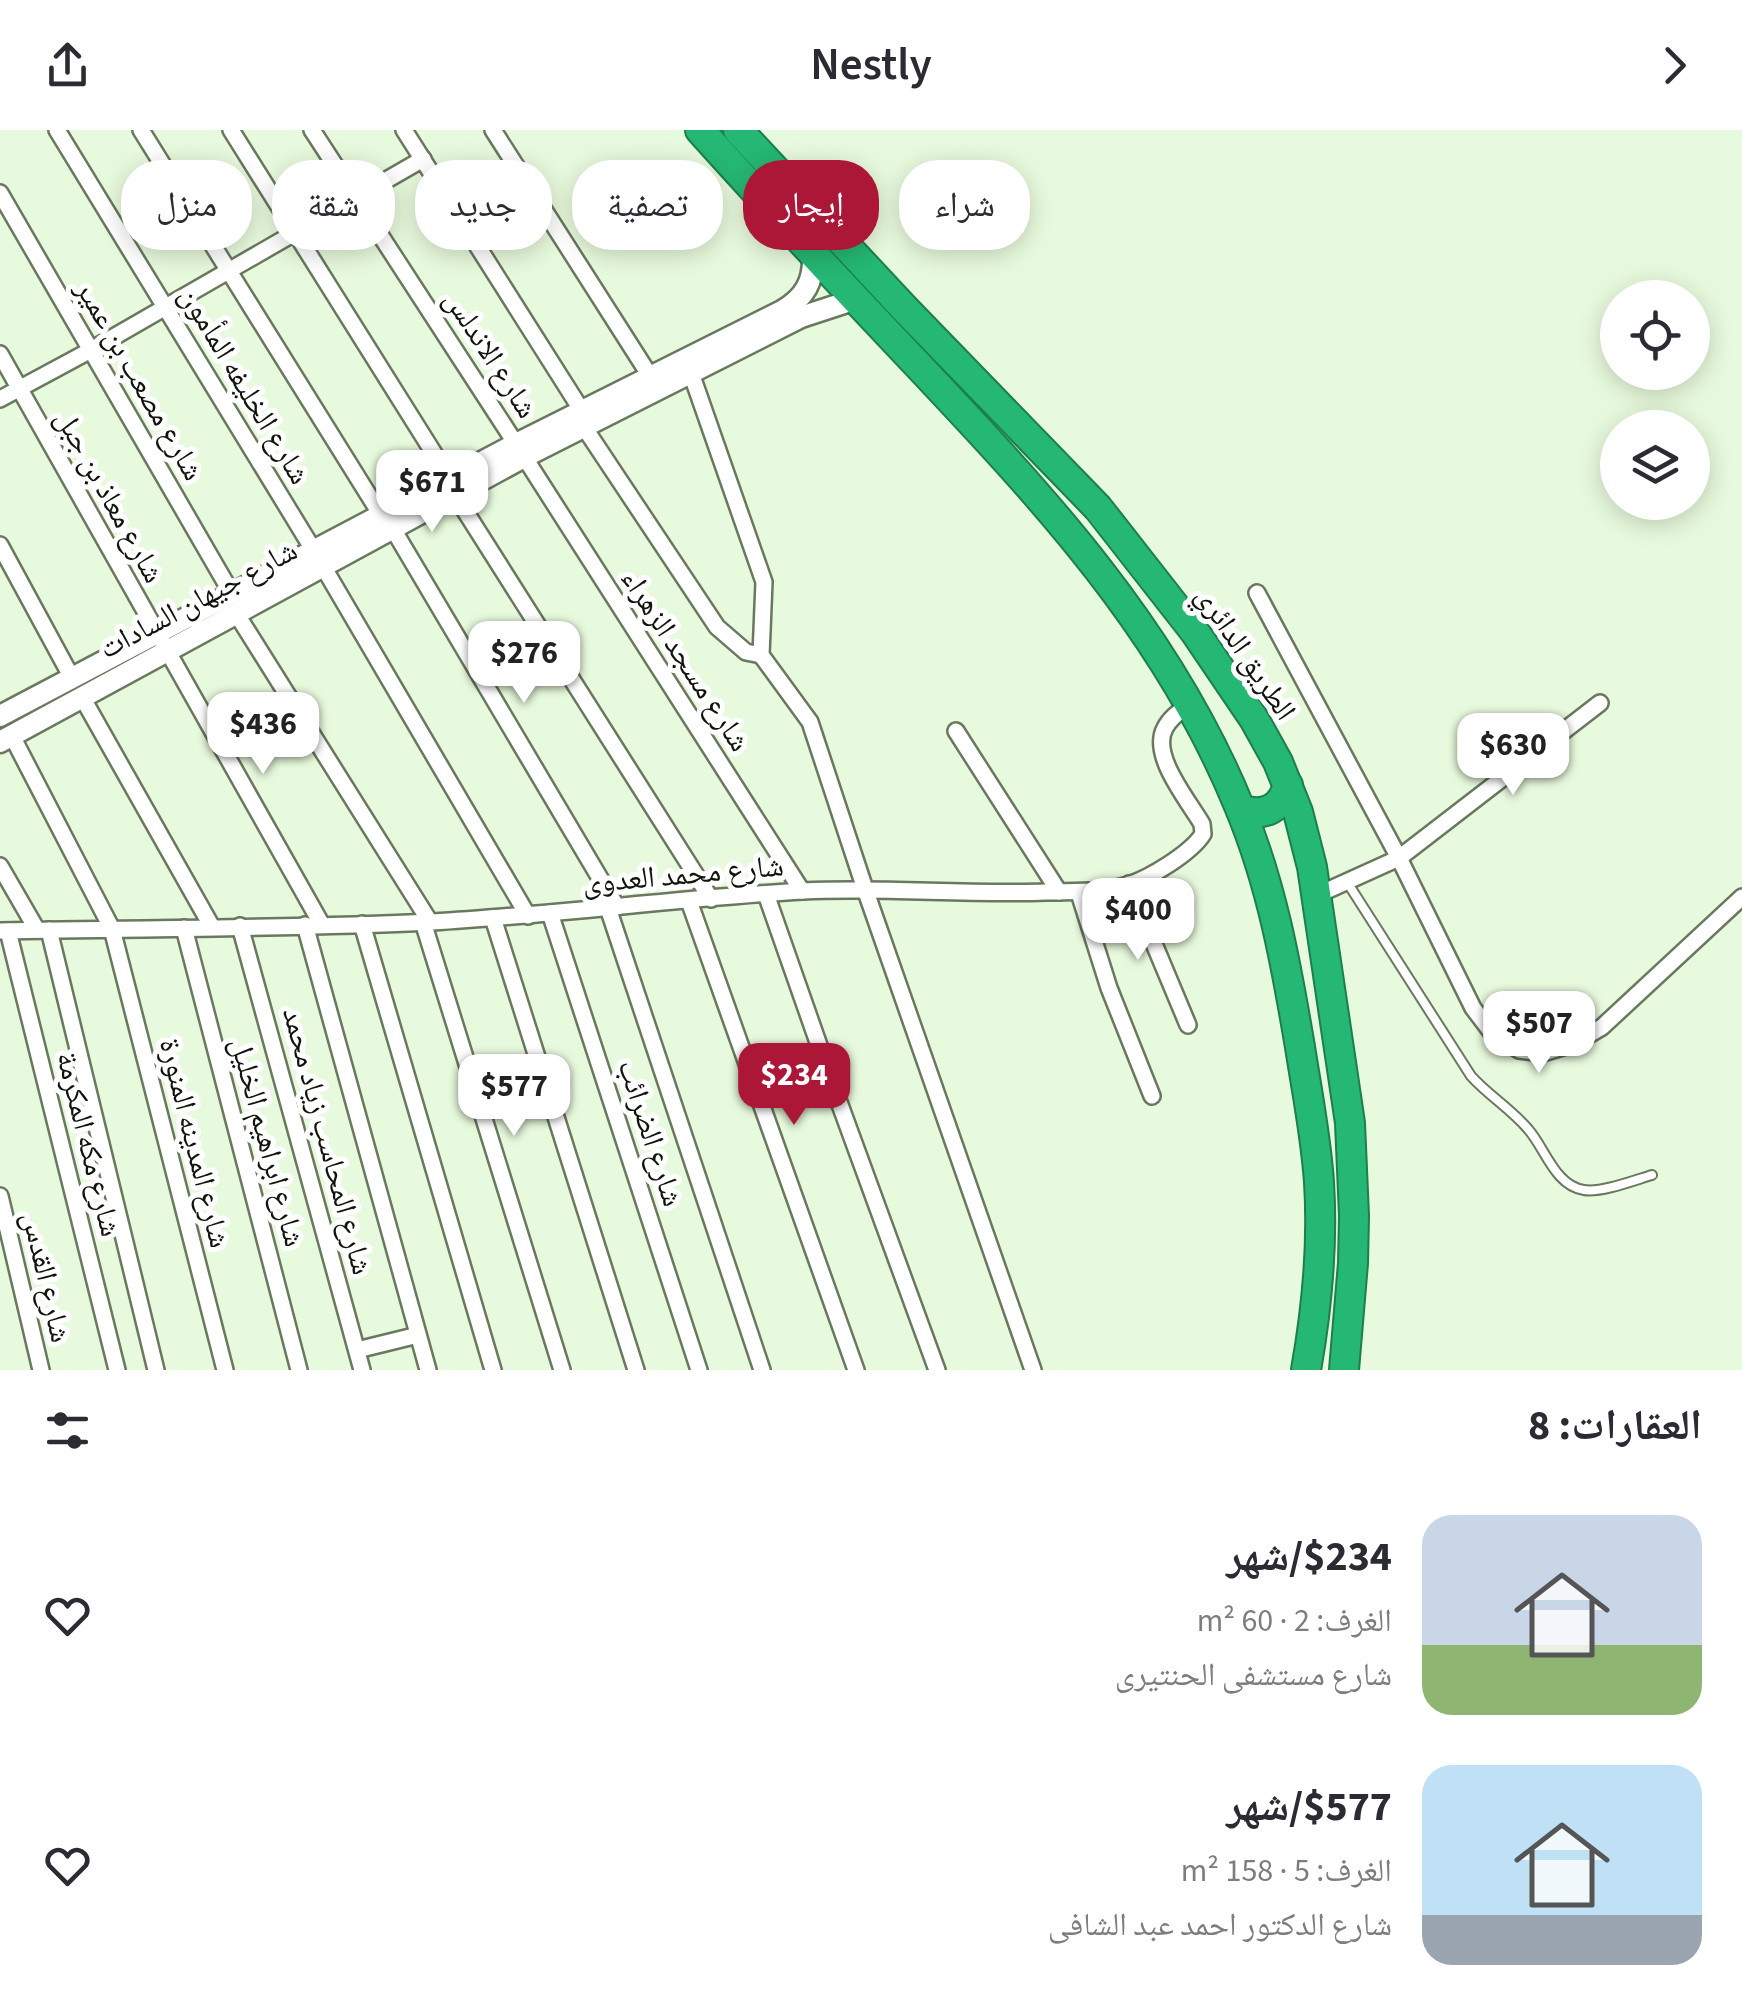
<!DOCTYPE html>
<html lang="ar">
<head>
<meta charset="utf-8">
<style>
	body { margin:0; font-family:"Source Sans 3","Noto Naskh Arabic",sans-serif; background:#f2f2f3; color:#2b2b33; direction:rtl; height:100vh; display:flex; flex-direction:column; font-size:38px; white-space:nowrap }
	* { box-sizing:border-box; margin:0 }
	p { font-size:32px; color:#7c7c81 }
	.icon { flex:none; width:55px; height:55px; fill:none; stroke:currentColor; stroke-width:2; stroke-linecap:round; stroke-linejoin:round }
	.map { position:relative; height:1240px; overflow:hidden; direction:ltr }
	.details { display:flex; flex-direction:column; background:#fff; flex:1 }
	.details>* { flex:none }
	.top-card { position:absolute; left:30px; top:30px; width:1000px; height:90px; direction:rtl; display:flex; gap:20px }
	.controls { position:absolute; left:1600px; top:150px; display:grid; gap:20px }
	.controls a { display:grid; place-items:center; width:110px; height:110px; border-radius:50%; background:#fff; box-shadow:0 5px 25px #0003; font-size:50px }
	.price { position:absolute; translate:-50% -85px; padding:0 22px; border-radius:20px; background:#fff; color:#222; font-size:32px; line-height:65px; filter:drop-shadow(0 2px 5px #0008) }
	.price::after { content:''; position:absolute; left:50%; top:60px; width:30px; height:22px; margin-left:-15px; background:inherit; clip-path:polygon(0 0,100% 0,50% 100%) }
	.price.selected { background:#ac1738; color:#fff }
	ul { padding:0; list-style:none }
	li { display:flex; align-items:center; gap:30px; height:250px; padding:0 40px }
	li span { display:grid; place-items:center; flex:none; width:280px; height:200px; border-radius:30px; color:#555 }
	li>.icon { margin-inline-start:auto }
	span .icon { width:120px; height:120px; fill:#fffc; stroke-width:1 }
	li b { font-size:42px }
	h2 { display:flex; justify-content:space-between; align-items:center; height:120px; padding:0 40px; font-size:42px }
	.tag { padding:0 35px; border-radius:40px; background:#fff; box-shadow:0 5px 25px #0003; font-size:35px; line-height:90px }
	.tag.selected { background:#ac1738; color:#fff }
	header { display:flex; justify-content:space-between; align-items:center; height:130px; padding:0 40px; background:#fff; font-size:45px; font-weight:600 }
	.map>svg:first-child { display:block }
	.lines { fill:none; stroke-linecap:round; stroke-linejoin:round }
	.lane-casing { stroke:#69785f; stroke-width:12 }
	.street-casing { stroke:#69785f; stroke-width:20 }
	.secondary-casing { stroke:#69785f; stroke-width:25 }
	.highway-casing { stroke:#1d7e4f; stroke-width:32 }
	.lane { stroke:#fff; stroke-width:8 }
	.street { stroke:#fff; stroke-width:15 }
	.secondary { stroke:#fff; stroke-width:20 }
	.highway { stroke:#25b774; stroke-width:28 }
	.labels { text-anchor:middle; stroke-width:10; stroke-linejoin:round; paint-order:stroke }
	.street-label { font-size:30px; fill:#0f150b; stroke:#fff }
</style>
</head>
<body>
<header><svg class="icon" aria-label="forward" viewBox="0 0 24 24"><path d="M9 5l7 7-7 7"/></svg>Nestly<svg class="icon" aria-label="share" viewBox="0 0 24 24"><path d="M12 15V3M7 8l5-5 5 5M5 13v7h14v-7"/></svg></header>
<div class="map">
<svg width="1742" height="1240" viewBox="0 0 1742 1240">
	<rect width="100%" height="100%" fill="#e8fadd"/>
	<g class="lines">
		<!-- lane casing -->
		<g class="lane-casing">
			<path id="lane" d="M1347,752l124,194c17,19 40,33 57,53 17,19 27,57 56,61 17,3 51,-10 68,-15"/>
		</g>
		<!-- street casing -->
		<g class="street-casing">
			<g id="street">
				<path d="M57,0l257,421 214,365"/>
				<path d="M141,0l240,385"/>
				<path d="M231,0l219,349"/>
				<path d="M312,0l204,314 286,447"/>
				<path d="M404,0l178,281"/>
				<path d="M493,0l157,246"/>
				<path d="M0,63l232,401"/>
				<path d="M0,224l322,571"/>
				<path d="M691,243l73,209 -3,73 49,67 55,167 168,481"/>
				<path d="M0,269l91,-49 332,-191"/>
				<path d="M584,297l133,200 29,25 15,3"/>
				<path d="M455,365l256,404"/>
				<path d="M393,399l224,378"/>
				<path d="M0,415l72,133"/>
				<path d="M1257,463l142,265 74,150 19,25 27,17 24,3 30,-9 29,-17 140,-130"/>
				<path d="M236,483l194,309"/>
				<path d="M82,567l130,230"/>
				<path d="M956,601l103,161"/>
				<path d="M12,606l100,193 113,441"/>
				<path d="M0,736l37,64"/>
				<path d="M1129,754l59,141"/>
				<path d="M1079,763l30,95 43,108"/>
				<path d="M766,764l69,197 102,279"/>
				<path d="M1315,766l84,-38 201,-155"/>
				<path d="M689,771l167,469"/>
				<path d="M608,778l154,462"/>
				<path d="M550,783l149,457"/>
				<path d="M493,788l143,452"/>
				<path d="M423,792l139,448"/>
				<path d="M362,794l131,446"/>
				<path d="M305,795l123,445"/>
				<path d="M240,796l122,444"/>
				<path d="M184,798l115,442"/>
				<path d="M49,800l107,440"/>
				<path d="M0,801c144,-3 289,-2 432,-9 124,-7 247,-24 371,-31 81,-4 162,4 243,1 27,-1 55,1 82,-7 22,-7 63,-32 75,-51l-1,-10c-14,-24 -52,-69 -37,-96 5,-10 15,-17 23,-23"/>
				<path d="M8,801l109,439"/>
				<path d="M0,1066l41,174"/>
				<path d="M357,1220l61,-15"/>
			</g>
		</g>
		<!-- secondary casing -->
		<g class="secondary-casing">
			<g id="secondary">
				<path d="M0,586l516,-272 266,-133c23,-13 32,-30 31,-56"/>
				<path d="M0,612l524,-285 277,-140 55,-18"/>
			</g>
		</g>
		<!-- highway casing -->
		<g class="highway-casing">
			<g id="highway">
				<path d="M700,0c71,79 143,156 216,233 128,136 251,267 323,443 33,79 47,158 61,241 7,45 16,90 19,135 4,63 -2,126 -13,188"/>
				<path d="M738,0l167,179 193,199 97,124 59,87 24,43 20,50 14,55 38,256 4,93 -1,47 -9,107"/>
				<path d="M1241,679c23,9 41,-1 47,-24"/>
			</g>
		</g>
		<!-- lane -->
		<use href="#lane" class="lane"/>
		<!-- street -->
		<use href="#street" class="street"/>
		<!-- secondary -->
		<use href="#secondary" class="secondary"/>
		<!-- highway -->
		<use href="#highway" class="highway"/>
	</g>
	<g class="labels">
		<!-- street labels -->
		<g class="street-label">
			<text transform="translate(491 224) rotate(57)" y="10">شارع الاندلس</text>
			<text transform="translate(140 250) rotate(60)" y="10">شارع مصعب بن عمير</text>
			<text transform="translate(245 255) rotate(59)" y="10">شارع الخليفه المأمون</text>
			<text transform="translate(110 366) rotate(61)" y="10">شارع معاذ بن جبل</text>
			<text transform="translate(198 469) rotate(-28)" y="10">شارع جيهان السادات</text>
			<text transform="translate(1246 523) rotate(56)" y="10">الطريق الدائري</text>
			<text transform="translate(686 530) rotate(57)" y="10">شارع مسجد الزهراء</text>
			<text transform="translate(683 744) rotate(-5)" y="10">شارع محمد العدوى</text>
			<text transform="translate(651 1003) rotate(72)" y="10">شارع الضرائب</text>
			<text transform="translate(328 1011) rotate(75)" y="10">شارع المحاسب زياد محمد</text>
			<text transform="translate(268 1012) rotate(75)" y="10">شارع ابراهيم الخليل</text>
			<text transform="translate(195 1013) rotate(76)" y="10">شارع المدينه المنورة</text>
			<text transform="translate(89 1014) rotate(76)" y="10">شارع مكه المكرمة</text>
			<text transform="translate(47 1147) rotate(77)" y="10">شارع القدس</text>
		</g>
	</g>
</svg>
<div class="controls">
<a><svg class="icon" aria-label="locate" viewBox="0 0 24 24"><circle cx="12" cy="12" r="6"/><path d="M12 2v4M12 18v4M2 12h4M18 12h4"/></svg></a>
<a><svg class="icon" aria-label="layers" viewBox="0 0 24 24"><path d="M12 4l9 5-9 5-9-5zM3 14l9 5 9-5"/></svg></a>
</div>
<b class="price" style="left:432px;top:405px">$671</b>
<b class="price" style="left:524px;top:576px">$276</b>
<b class="price" style="left:263px;top:647px">$436</b>
<b class="price" style="left:1513px;top:668px">$630</b>
<b class="price" style="left:1138px;top:833px">$400</b>
<b class="price" style="left:1539px;top:946px">$507</b>
<b class="price selected" style="left:794px;top:998px">$234</b>
<b class="price" style="left:514px;top:1009px">$577</b>
<div class="top-card">
<a class="tag">شراء</a>
<a class="tag selected">إيجار</a>
<a class="tag">تصفية</a>
<a class="tag">جديد</a>
<a class="tag">شقة</a>
<a class="tag">منزل</a>
</div>
</div>
<section class="details">
<h2>العقارات: 8<svg class="icon" aria-label="filters" viewBox="0 0 24 24"><path d="M4 7h16M4 17h16"/><circle cx="9" cy="7" r="2"/><circle cx="15" cy="17" r="2"/></svg></h2>
<ul>
<li><span style="background:linear-gradient(#c9d6e8 65%,#8fb573 0)"><svg class="icon" aria-label="home" viewBox="0 0 24 24"><path d="M3 11l9-7 9 7M6 9v11h12V9"/></svg></span><div><b>$234/شهر</b><p>الغرف: 2 · 60 m²</p><p>شارع مستشفى الحنتيرى</p></div><svg class="icon" aria-label="heart" viewBox="0 0 24 24"><path d="M12 20l-8-8c-3-5 5-10 8-4 3-6 11-1 8 4z"/></svg></li>
<li><span style="background:linear-gradient(#bfe0f5 75%,#9aa5b1 0)"><svg class="icon" aria-label="home" viewBox="0 0 24 24"><path d="M3 11l9-7 9 7M6 9v11h12V9"/></svg></span><div><b>$577/شهر</b><p>الغرف: 5 · 158 m²</p><p>شارع الدكتور احمد عبد الشافى</p></div><svg class="icon" aria-label="heart" viewBox="0 0 24 24"><path d="M12 20l-8-8c-3-5 5-10 8-4 3-6 11-1 8 4z"/></svg></li>
</ul>
</section>
</body>
</html>
